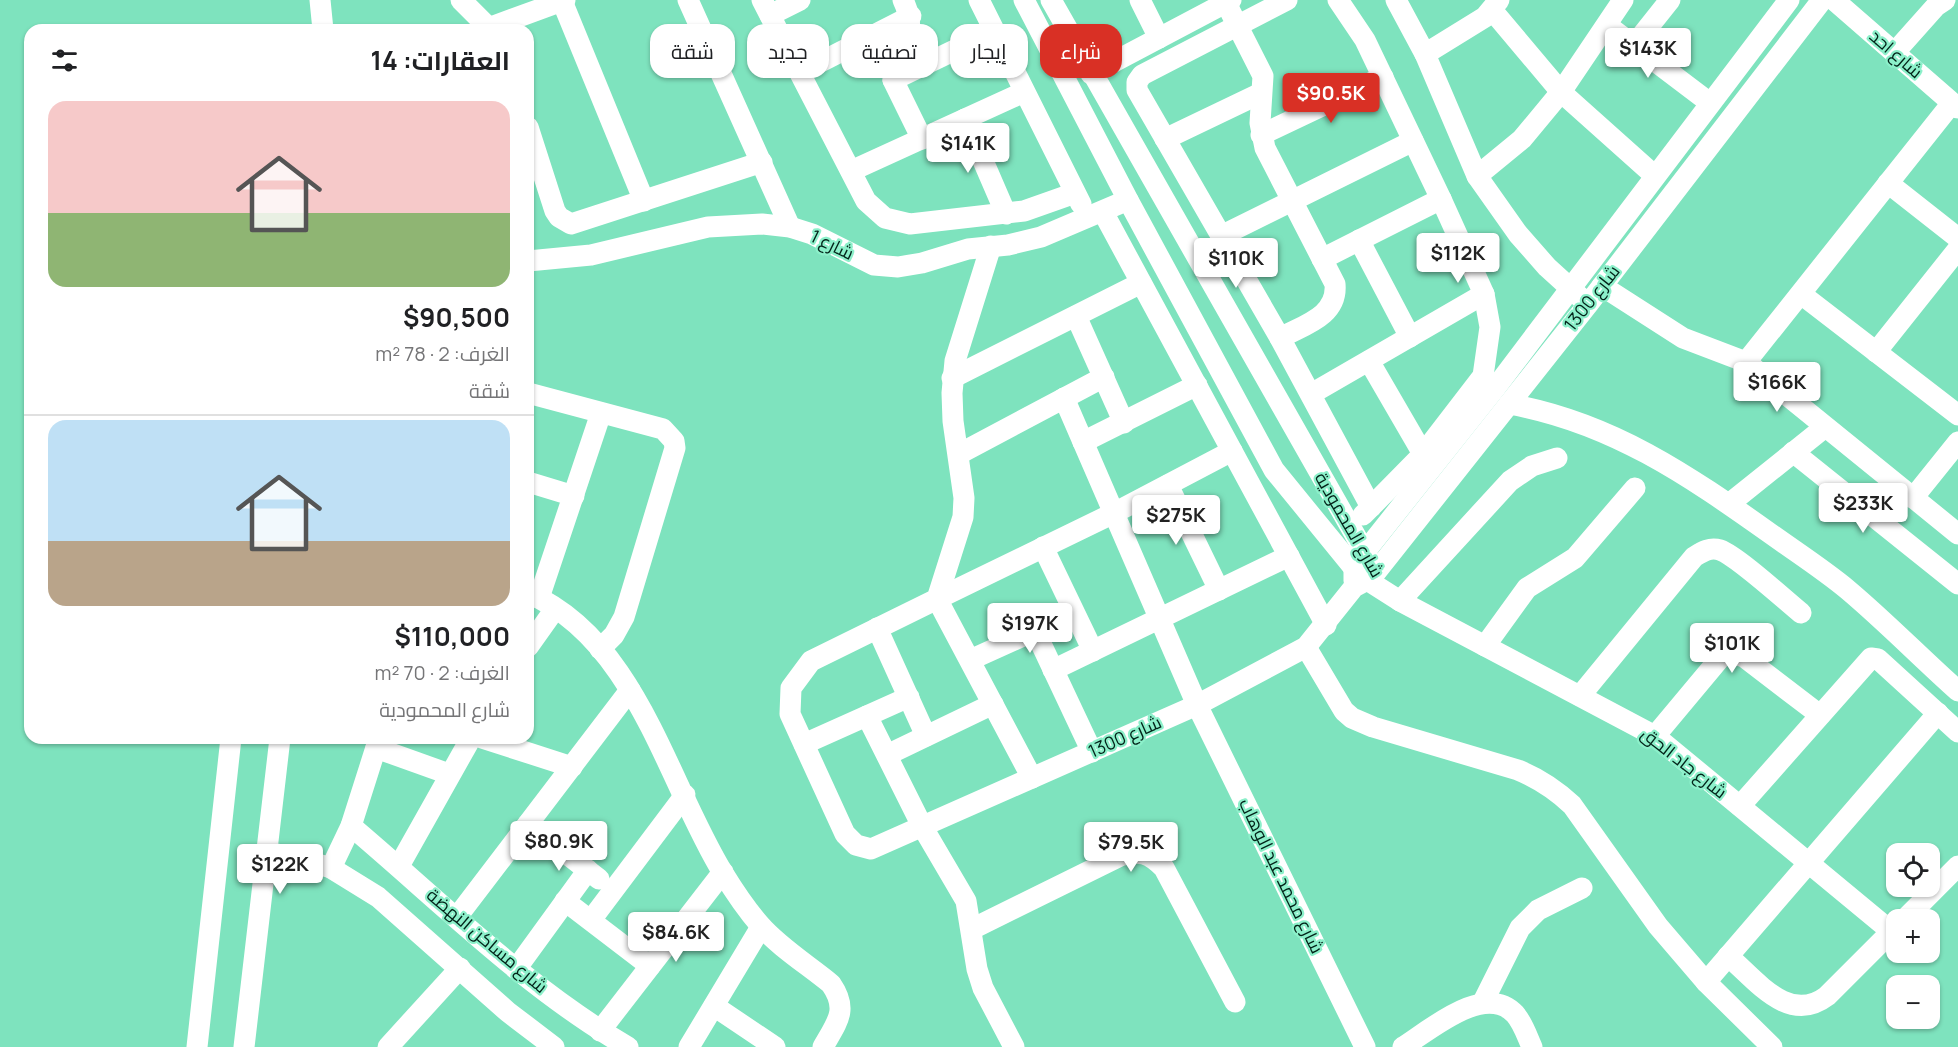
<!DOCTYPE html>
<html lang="ar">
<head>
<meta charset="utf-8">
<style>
	body { margin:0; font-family:Manrope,Cairo,sans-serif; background:#f2f2f2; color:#202124; direction:rtl; height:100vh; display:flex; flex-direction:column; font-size:22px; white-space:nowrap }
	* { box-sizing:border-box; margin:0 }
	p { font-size:20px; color:#757577 }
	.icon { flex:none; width:33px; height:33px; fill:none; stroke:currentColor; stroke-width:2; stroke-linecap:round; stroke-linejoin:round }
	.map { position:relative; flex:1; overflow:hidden; direction:ltr }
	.panel { position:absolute; left:24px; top:24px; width:510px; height:720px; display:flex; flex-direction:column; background:#fff; border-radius:18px; box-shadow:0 2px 4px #0004; direction:rtl }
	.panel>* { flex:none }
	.banner { position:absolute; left:552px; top:24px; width:570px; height:54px; direction:rtl; display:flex; gap:12px }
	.tools { position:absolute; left:1886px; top:843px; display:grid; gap:12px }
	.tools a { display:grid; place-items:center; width:54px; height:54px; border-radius:12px; background:#fff; box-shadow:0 2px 4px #0004; font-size:30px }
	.price { position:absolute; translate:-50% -51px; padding:0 14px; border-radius:6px; background:#fff; color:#222; font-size:20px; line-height:39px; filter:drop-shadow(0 2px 3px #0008) }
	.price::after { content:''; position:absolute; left:50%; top:36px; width:18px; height:14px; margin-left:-9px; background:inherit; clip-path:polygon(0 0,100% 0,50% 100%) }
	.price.on { background:#d93025; color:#fff }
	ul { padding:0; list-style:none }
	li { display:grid; align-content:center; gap:12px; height:318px; padding:0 24px }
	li+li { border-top:2px solid #e0e0e0 }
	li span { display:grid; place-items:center; height:186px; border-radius:18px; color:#555 }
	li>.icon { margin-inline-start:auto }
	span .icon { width:108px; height:108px; fill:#fffc; stroke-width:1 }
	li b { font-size:26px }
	h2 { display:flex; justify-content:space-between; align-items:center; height:72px; padding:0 24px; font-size:26px }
	.pill { padding:0 21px; border-radius:18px; background:#fff; box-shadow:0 2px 4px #0004; font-size:21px; line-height:54px }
	.pill.on { background:#d93025; color:#fff }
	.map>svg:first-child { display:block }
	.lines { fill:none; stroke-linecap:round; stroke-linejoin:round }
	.minor { stroke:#fff; stroke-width:21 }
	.labels { text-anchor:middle; stroke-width:4.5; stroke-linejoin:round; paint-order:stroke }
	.street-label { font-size:18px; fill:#022218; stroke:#8cf0ca }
</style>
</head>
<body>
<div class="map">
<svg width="1958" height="1047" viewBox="0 0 1958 1047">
	<rect width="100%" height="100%" fill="#7ee3be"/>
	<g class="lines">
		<!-- minor -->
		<g class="minor">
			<path d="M320,0l3,30"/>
			<path d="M461,0l30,30"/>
			<path d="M688,0l102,227"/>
			<path d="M762,0l104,201 19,17 25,6 114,-13 51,-18"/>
			<path d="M903,0c14,28 4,53 -10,80l29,59"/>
			<path d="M979,0l102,204"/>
			<path d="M1024,0l104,200 146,270 80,98 13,12 33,21 255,135 237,196"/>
			<path d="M1051,0l320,563"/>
			<path d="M1140,0l19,38"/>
			<path d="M1287,0l-145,75 -5,7v8l143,248 91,169"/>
			<path d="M1338,0l27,40 76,159 43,95 6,33 -7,49 -60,78 -60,61"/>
			<path d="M1396,0l29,54 52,122 41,58 29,33 33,30"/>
			<path d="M1834,0l124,108"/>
			<path d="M562,1l82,200"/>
			<path d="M1226,3l37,73 -3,47 5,25 70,136c3,32 -31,41 -55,54"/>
			<path d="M1492,10l69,82 94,84"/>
			<path d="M770,15l30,-15"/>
			<path d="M1607,25l103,78"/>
			<path d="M488,28l77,-28"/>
			<path d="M1635,44l35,-44"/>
			<path d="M1895,52l41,-46 9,-6"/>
			<path d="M1425,54l60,-37 14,-17"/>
			<path d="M801,72l110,-56"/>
			<path d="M1091,74l140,-74"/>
			<path d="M893,80l101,-49"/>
			<path d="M965,119l41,95"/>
			<path d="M528,127l27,84 4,6 12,7 191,-62"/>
			<path d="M1261,135l122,-58"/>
			<path d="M1165,139l96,-46"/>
			<path d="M851,171l173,-79"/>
			<path d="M1477,176l45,-37 39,-47 62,-92"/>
			<path d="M1888,183l70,55"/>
			<path d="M1103,212l223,413"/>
			<path d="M1221,236l192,-95"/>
			<path d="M1359,240l51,97"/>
			<path d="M991,246l-36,115 -3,32 1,28 11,77 -1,19 -26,82 -126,62 -20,27 -1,26 55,120 11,11 15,4 326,-144 109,-58 48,-60 13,-7 9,-8 213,-269 233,-303"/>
			<path d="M1322,259l119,-60"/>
			<path d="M528,261l63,-6 117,-28 54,-3 28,3 22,7 62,31 24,2 24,-4 46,-14 40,-4 33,-8 87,-37"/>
			<path d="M1602,286l81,52 63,24 212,172"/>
			<path d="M1801,294l157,121"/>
			<path d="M1076,316l48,107"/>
			<path d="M1876,352l82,-103"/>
			<path d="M1369,361l54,93"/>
			<path d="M1746,362l206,-259"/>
			<path d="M952,378l189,-95"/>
			<path d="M528,393l135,36 11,12 1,7 -51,169 -10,18 -14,14"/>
			<path d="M1311,394l173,-100"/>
			<path d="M1064,398l133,307 168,342"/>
			<path d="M1509,404c102,18 179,71 262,130 25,18 53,36 77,56 38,32 73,68 110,101"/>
			<path d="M1083,442l114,-57"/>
			<path d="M1793,452l165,132"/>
			<path d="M959,454l145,-77"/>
			<path d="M528,482l46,14"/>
			<path d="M1168,485l51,105"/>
			<path d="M1913,498l45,-56"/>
			<path d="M1729,504l96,-77"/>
			<path d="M1043,547l50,104"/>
			<path d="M1354,581v-13l10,-15 132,-166 293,-387"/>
			<path d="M528,593c108,46 139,189 195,280 11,18 23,36 37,52 19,22 48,40 71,59 18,26 6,38 -8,63"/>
			<path d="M539,598l62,-185"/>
			<path d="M1400,601l110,-120 22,-15 25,-8"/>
			<path d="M877,628l49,108"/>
			<path d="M1035,631l57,121"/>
			<path d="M1485,646l42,-58 48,-30 60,-70"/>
			<path d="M528,647l27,-38"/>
			<path d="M1306,647l38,64 8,7 21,9 145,43c22,9 37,19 54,35l86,121 48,56 66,65"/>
			<path d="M970,660l104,-47"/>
			<path d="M1053,670l236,-114"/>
			<path d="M1580,696l114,-139c8,-5 15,-10 26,-7 17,6 65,50 81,63"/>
			<path d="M867,716l55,110 44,75 11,68 6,19 31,59"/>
			<path d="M1655,736l66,-79 11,-4 12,4 76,58"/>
			<path d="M482,738l90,29"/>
			<path d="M804,744l105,-47"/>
			<path d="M376,748l73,26"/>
			<path d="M887,755l106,-51"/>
			<path d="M1032,778l-95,-179 177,-86 118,-62"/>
			<path d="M1740,806l131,-148 7,1 80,73"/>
			<path d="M528,824l71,55"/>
			<path d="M351,826c90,76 175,162 277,221"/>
			<path d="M265,852l30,5 36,11 47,29 130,115 46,35"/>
			<path d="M399,866l72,-128"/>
			<path d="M331,868l20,-42 28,-88"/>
			<path d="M565,901l85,65"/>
			<path d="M457,917l173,-227"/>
			<path d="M591,920l94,-125"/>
			<path d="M1904,920l54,-54"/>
			<path d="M972,929l148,-73c20,-6 29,-3 44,12l71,134"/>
			<path d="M1728,956c29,25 61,69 99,40l69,-69"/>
			<path d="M516,969l72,-99"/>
			<path d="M1706,982l232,-269"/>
			<path d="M1483,1002l37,-74 18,-18 44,-22"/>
			<path d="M714,1006l61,41"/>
			<path d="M600,1031l123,-159"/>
			<path d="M197,1047l34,-309"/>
			<path d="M244,1047l36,-309"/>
			<path d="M388,1047l72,-79"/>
			<path d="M689,1047l72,-120"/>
			<path d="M1403,1047c27,-17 82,-65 112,-33 8,9 12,22 17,33"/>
		</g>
	</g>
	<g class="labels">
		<!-- street labels -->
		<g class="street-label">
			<text transform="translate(1896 54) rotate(41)" y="6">شارع احد</text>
			<text transform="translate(832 245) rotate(26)" y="6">شارع 1</text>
			<text transform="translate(1592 298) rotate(-52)" y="6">شارع 1300</text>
			<text transform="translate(1349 525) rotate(60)" y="6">شارع المحمودية</text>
			<text transform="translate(1125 737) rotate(-24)" y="6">شارع 1300</text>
			<text transform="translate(1684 763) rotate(38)" y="6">شارع جاد الحق</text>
			<text transform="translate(1281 876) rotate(64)" y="6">شارع محمد عبد الوهاب</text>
			<text transform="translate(487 941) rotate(40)" y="6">شارع مساكن النهضة</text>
		</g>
	</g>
</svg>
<div class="tools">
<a><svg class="icon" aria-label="locate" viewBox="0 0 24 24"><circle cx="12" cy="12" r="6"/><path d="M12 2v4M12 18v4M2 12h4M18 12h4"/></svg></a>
<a>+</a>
<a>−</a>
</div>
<b class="price" style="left:1648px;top:79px">$143K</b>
<b class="price on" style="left:1331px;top:124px">$90.5K</b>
<b class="price" style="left:968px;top:174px">$141K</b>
<b class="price" style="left:1458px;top:284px">$112K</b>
<b class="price" style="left:1236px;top:289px">$110K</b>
<b class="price" style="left:1777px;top:413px">$166K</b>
<b class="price" style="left:1863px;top:534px">$233K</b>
<b class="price" style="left:1176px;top:546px">$275K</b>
<b class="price" style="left:1030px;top:654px">$197K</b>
<b class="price" style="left:1732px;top:674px">$101K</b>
<b class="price" style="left:559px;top:872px">$80.9K</b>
<b class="price" style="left:1131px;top:873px">$79.5K</b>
<b class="price" style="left:280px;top:895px">$122K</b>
<b class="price" style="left:676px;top:963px">$84.6K</b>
<div class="banner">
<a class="pill on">شراء</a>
<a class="pill">إيجار</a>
<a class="pill">تصفية</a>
<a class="pill">جديد</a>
<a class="pill">شقة</a>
</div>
<section class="panel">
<h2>العقارات: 14<svg class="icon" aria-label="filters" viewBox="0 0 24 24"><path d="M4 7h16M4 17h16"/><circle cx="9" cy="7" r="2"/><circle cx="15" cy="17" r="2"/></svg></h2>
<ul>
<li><span style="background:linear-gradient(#f6c9c9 60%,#8fb573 0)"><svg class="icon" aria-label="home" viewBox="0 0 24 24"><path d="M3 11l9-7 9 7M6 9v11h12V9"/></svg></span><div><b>$90,500</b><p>الغرف: 2 · 78 m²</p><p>شقة</p></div></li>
<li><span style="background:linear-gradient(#bfe0f5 65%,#b9a48a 0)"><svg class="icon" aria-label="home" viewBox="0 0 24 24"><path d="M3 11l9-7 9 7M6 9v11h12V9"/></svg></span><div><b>$110,000</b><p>الغرف: 2 · 70 m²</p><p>شارع المحمودية</p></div></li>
</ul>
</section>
</div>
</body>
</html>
